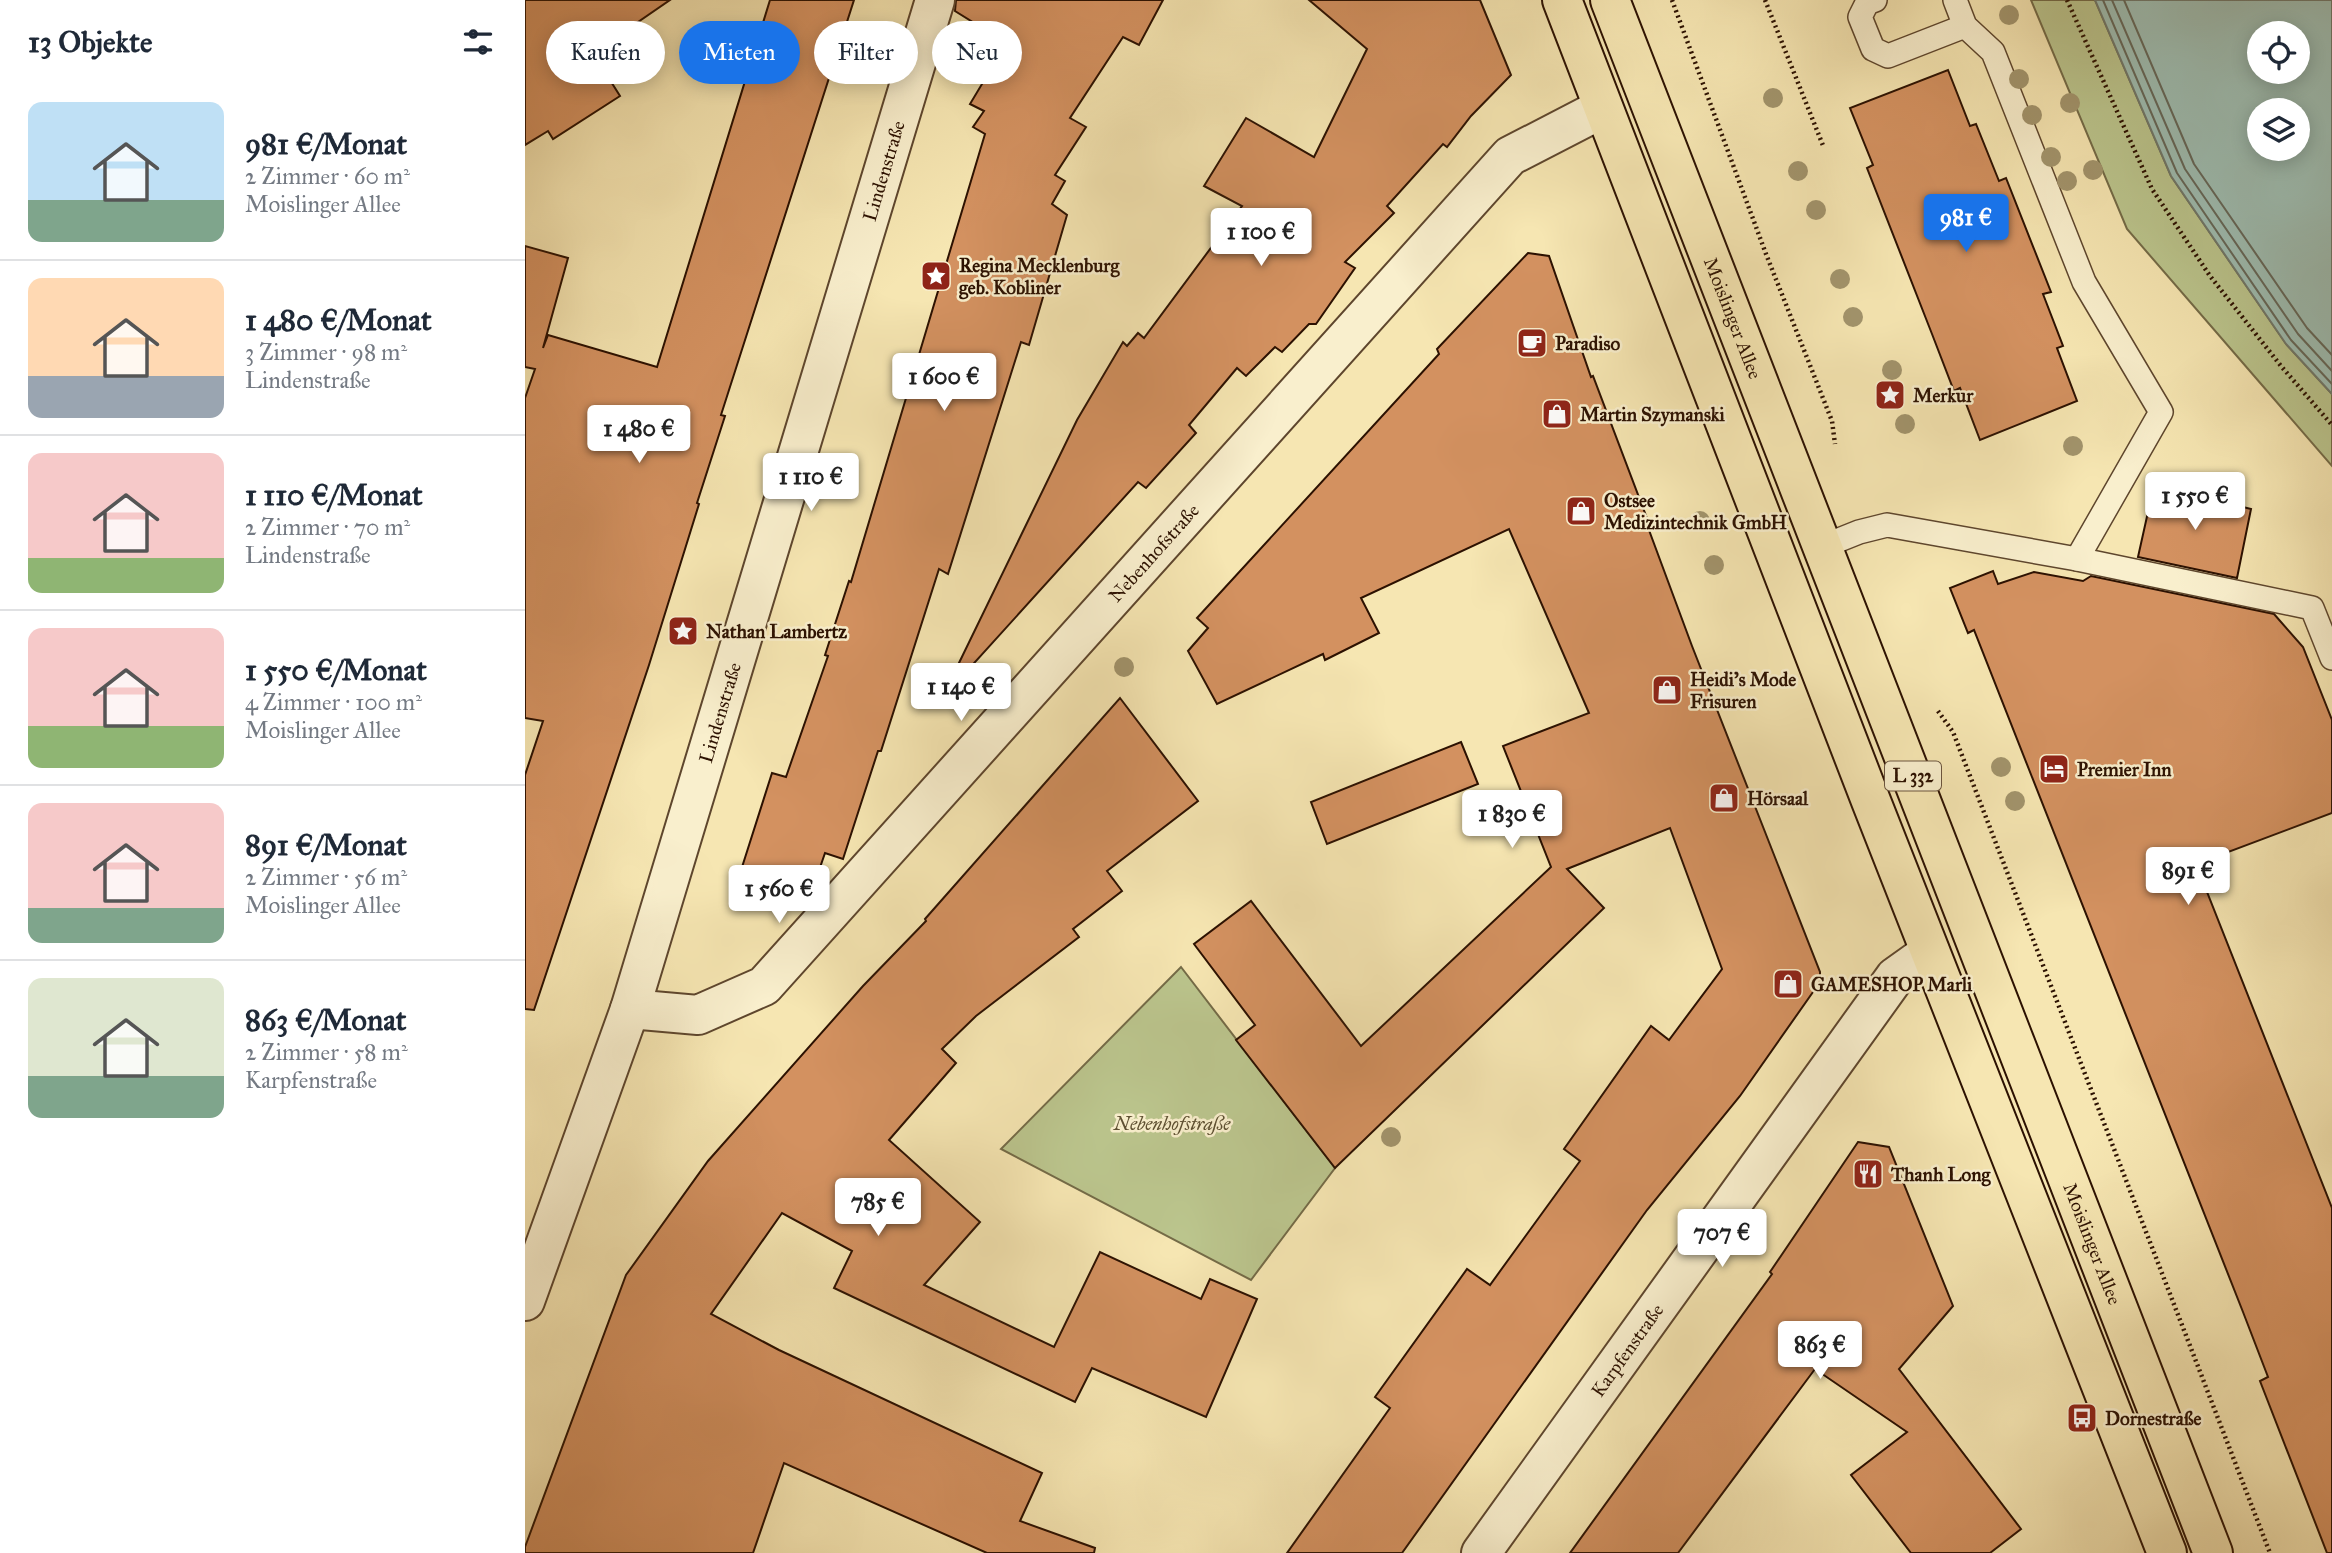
<!DOCTYPE html>
<html lang="de">
<head>
<meta charset="utf-8">
<style>
	body { margin:0; font-family:"IM FELL Great Primer",serif; background:#f2f2f3; color:#1f2937; height:100vh; display:flex; flex-direction:column; font-size:26px; white-space:nowrap }
	* { box-sizing:border-box; margin:0 }
	p { font-size:23px; color:#747a83 }
	.icon { flex:none; width:38px; height:38px; fill:none; stroke:currentColor; stroke-width:2; stroke-linecap:round; stroke-linejoin:round }
	.map { position:relative; flex:1; overflow:hidden }
	.side { display:flex; flex-direction:column; background:#fff; width:525px }
	.side>* { flex:none }
	.top-card { position:absolute; left:21px; top:21px; width:665px; height:63px; display:flex; gap:14px }
	.fabs { position:absolute; left:1722px; top:21px; display:grid; gap:14px }
	.fabs a { display:grid; place-items:center; width:63px; height:63px; border-radius:50%; background:#fff; box-shadow:0 4px 18px #0003; font-size:35px }
	.price { position:absolute; translate:-50% -60px; padding:0 16px; border-radius:7px; background:#fff; color:#222; font-size:23px; line-height:46px; filter:drop-shadow(0 2px 4px #0008) }
	.price::after { content:''; position:absolute; left:50%; top:42px; width:21px; height:16px; margin-left:-10px; background:inherit; clip-path:polygon(0 0,100% 0,50% 100%) }
	.price.on { background:#1a73e8; color:#fff }
	ul { padding:0; list-style:none }
	li { display:flex; align-items:center; gap:21px; height:175px; padding:0 28px }
	li+li { border-top:2px solid #e0e1e3 }
	li span { display:grid; place-items:center; flex:none; width:196px; height:140px; border-radius:14px; color:#555 }
	li>.icon { margin-inline-start:auto }
	span .icon { width:84px; height:84px; fill:#fffc; stroke-width:1 }
	li b { font-size:30px }
	h2 { display:flex; justify-content:space-between; align-items:center; height:84px; padding:0 28px; font-size:30px }
	.tag { padding:0 24px; border-radius:32px; background:#fff; box-shadow:0 4px 18px #0003; font-size:24px; line-height:63px }
	.tag.on { background:#1a73e8; color:#fff }
	main { display:flex; flex:1; min-height:0 }
	.map>svg:first-child { display:block }
	.green { fill:#bbc58d; stroke:#746b47; stroke-width:2 }
	.water { fill:#9ebeb3; stroke:#70796c; stroke-width:2; fill-rule:evenodd }
	.lines { fill:none; stroke-linecap:round; stroke-linejoin:round }
	.shore { stroke:#65685a; stroke-width:2 }
	.building { fill:#d39160; stroke:#2c1101; stroke-width:2 }
	.lane-casing { stroke:#5e462d; stroke-width:26 }
	.street-casing { stroke:#5e462d; stroke-width:42 }
	.primary-casing { stroke:#2c1101; stroke-width:42 }
	.path { stroke:#2c1101; stroke-width:4.5; stroke-dasharray:2 3.5; stroke-linecap:butt }
	.lane { stroke:#f9efcd; stroke-width:23 }
	.street { stroke:#f9efcd; stroke-width:38 }
	.primary { stroke:#f6e6b2; stroke-width:38 }
	.tree { fill:#a2946c }
	.labels { text-anchor:middle; stroke-width:5; stroke-linejoin:round; paint-order:stroke }
	.shield { fill:#f9efcd; stroke:#6a543e; stroke-width:2 }
	.shield-label { font-size:18px; font-weight:bold; fill:#2c1101 }
	.street-label { font-size:19px; fill:#2c1101; stroke:#f9efcd }
	.poi-label { font-size:19px; font-weight:bold; fill:#2c1101; stroke:#f9efcd; text-anchor:start }
	.park-label { font-size:19px; font-style:italic; fill:#5e5032; stroke:#f9efcd }
</style>
</head>
<body>
<main>
<section class="side">
<h2>13 Objekte<svg class="icon" aria-label="filters" viewBox="0 0 24 24"><path d="M4 7h16M4 17h16"/><circle cx="9" cy="7" r="2"/><circle cx="15" cy="17" r="2"/></svg></h2>
<ul>
<li><span style="background:linear-gradient(#bfe0f5 70%,#7fa58c 0)"><svg class="icon" aria-label="home" viewBox="0 0 24 24"><path d="M3 11l9-7 9 7M6 9v11h12V9"/></svg></span><div><b>981 €/Monat</b><p>2 Zimmer · 60 m²</p><p>Moislinger Allee</p></div></li>
<li><span style="background:linear-gradient(#ffd9b3 70%,#9aa5b1 0)"><svg class="icon" aria-label="home" viewBox="0 0 24 24"><path d="M3 11l9-7 9 7M6 9v11h12V9"/></svg></span><div><b>1 480 €/Monat</b><p>3 Zimmer · 98 m²</p><p>Lindenstraße</p></div></li>
<li><span style="background:linear-gradient(#f6c9c9 75%,#8fb573 0)"><svg class="icon" aria-label="home" viewBox="0 0 24 24"><path d="M3 11l9-7 9 7M6 9v11h12V9"/></svg></span><div><b>1 110 €/Monat</b><p>2 Zimmer · 70 m²</p><p>Lindenstraße</p></div></li>
<li><span style="background:linear-gradient(#f6c9c9 70%,#8fb573 0)"><svg class="icon" aria-label="home" viewBox="0 0 24 24"><path d="M3 11l9-7 9 7M6 9v11h12V9"/></svg></span><div><b>1 550 €/Monat</b><p>4 Zimmer · 100 m²</p><p>Moislinger Allee</p></div></li>
<li><span style="background:linear-gradient(#f6c9c9 75%,#7fa58c 0)"><svg class="icon" aria-label="home" viewBox="0 0 24 24"><path d="M3 11l9-7 9 7M6 9v11h12V9"/></svg></span><div><b>891 €/Monat</b><p>2 Zimmer · 56 m²</p><p>Moislinger Allee</p></div></li>
<li><span style="background:linear-gradient(#dfe7d0 70%,#7fa58c 0)"><svg class="icon" aria-label="home" viewBox="0 0 24 24"><path d="M3 11l9-7 9 7M6 9v11h12V9"/></svg></span><div><b>863 €/Monat</b><p>2 Zimmer · 58 m²</p><p>Karpfenstraße</p></div></li>
</ul>
</section>
<div class="map">
<svg width="1807" height="1553" viewBox="0 0 1807 1553">
	<rect width="100%" height="100%" fill="#f6e6b2"/>
	<filter id="stains"><feTurbulence type="fractalNoise" baseFrequency=".00286" numOctaves="4"/><feColorMatrix values="0 0 0 0 .2 0 0 0 0 .09 0 0 0 0 .02 0 0 0 .5 -.17"/></filter>
	<radialGradient id="worn" r=".72"><stop offset=".6" stop-color="#630" stop-opacity="0"/><stop offset="1" stop-color="#630" stop-opacity=".3"/></radialGradient>
	<!-- green -->
	<g class="green">
		<path d="M1506,0h64l76,176 115,168 46,50v72l-205,-237z"/>
		<path d="M656,967l154,201 -84,112 -250,-131z"/>
	</g>
	<!-- water -->
	<path class="water" d="M1570,0h237v394l-46,-50 -115,-168zM1734,33h39v39h-39zM1734,110h39v39h-39z"/>
	<g class="lines">
		<!-- shore -->
		<g class="shore">
			<path d="M1578,0l74,173 114,167 41,44"/>
			<path d="M1587,0l73,169 113,165 34,37"/>
			<path d="M1599,0l70,164 113,164 25,27"/>
		</g>
	</g>
	<!-- building -->
	<g class="building">
		<path d="M0,0h145l-77,53 27,43 -67,43 -5,-8 -23,14z"/>
		<path d="M245,0h84l-133,415 4,1 -28,87 2,1 -50,161 -115,345 -9,-1v-234l18,-54 -18,-3v-320l10,-29 -10,-2v-121l43,12 -25,90 5,-13 109,32z"/>
		<path d="M431,0h207l-24,45 -16,-8 -53,81 16,9 -31,48 10,6 -13,23 15,11 -38,130 -8,-3 -73,232 -9,-5 -58,182h-3l-35,108 -18,-6 -12,35 -27,-10 -6,22 -44,-14 36,-113 14,4 42,-121 -3,-1 24,-74 2,1 134,-448 -12,-7 11,-16 -14,-7 27,-45 -10,-5 8,-18 -40,-25z"/>
		<path d="M784,0h171l31,75 -40,41 -24,31 -4,-3 -56,62 7,7 -49,49 10,6 -39,56h-7l-27,28 -7,-5 -29,29 -9,-8 -48,57 7,8 -50,55 -8,-6 -171,189 -9,-6 119,-245 46,-78 4,4 11,-13 6,5 98,-132 -38,-20 42,-68 68,39 53,-108z"/>
		<path d="M1423,70l22,56 6,-2 23,57 7,-3 45,114 -8,2 20,52 -6,2 20,53 -97,39 -20,-52 -6,3 -22,-57 -65,-166 6,-3 -23,-57z"/>
		<path d="M1003,253l21,3 42,121 2,-1 55,145 -2,1 46,124 128,326v10l-80,114 -93,114 -245,343h-115l103,-145 -15,-11 92,-128 23,16 90,-124 -16,-12 87,-123 18,14 53,-71 -52,-141 -103,41 37,39 -269,260 -99,-128 19,-15 -61,-81 57,-43 110,145 190,-179 -48,-121 86,-33 -80,-184 -148,69 18,35 -54,27 -2,-6 -106,50 -29,-53 20,-23 -11,-10 242,-264 -2,-5z"/>
		<path d="M1629,485l97,24 -14,69 -99,-21z"/>
		<path d="M1468,571l5,13 36,-12 49,9 8,-5 183,38 29,33 29,73v93l-136,51 136,344v345h-5l-67,-172 8,-4 -25,-65 -269,-682 -6,3 -18,-45z"/>
		<path d="M595,698l78,103 -91,70 15,20 -49,38 6,8 -103,79 -34,33 14,14 -67,77 91,82 -56,63 130,62 46,-95 101,47 9,-20 47,20 -51,118 -114,-49 -17,34 -241,-114 18,-37 -70,-38 -71,101 68,36 263,123 -22,48 75,27 -1,5h-107l-203,-90 -31,90h-228v-6l101,-272 82,-114 155,-175 63,-65 -1,-2z"/>
		<path d="M936,742l17,42 -151,60 -16,-42z"/>
		<path d="M1333,1142l31,5 64,159 -54,63 122,160 -31,24h-79l-60,-78 56,-43 -92,-63 -137,184h-108l202,-279 -2,-2z"/>
	</g>
	<g class="lines">
		<!-- lane casing -->
		<g class="lane-casing">
			<g id="lane">
				<path d="M1350,0l-8,3 -7,14 13,32 15,7 77,-30"/>
				<path d="M1430,0l10,26 28,26 91,230 77,130 -84,147"/>
				<path d="M1299,546l35,-14 28,-7 190,34 235,49 20,50"/>
			</g>
		</g>
		<!-- street casing -->
		<g class="street-casing">
			<g id="street">
				<path id="s1" d="M105,1009l68,6 66,-29 746,-830 93,-48"/>
				<path id="s2" d="M0,1301l105,-292 305,-1009"/>
				<path id="s3" d="M956,1553l414,-576 35,-25"/>
			</g>
		</g>
		<!-- primary casing -->
		<g class="primary-casing">
			<g id="primary">
				<path d="M1037,0l309,801 296,752"/>
				<path id="s4" d="M1085,0l603,1553"/>
			</g>
		</g>
		<!-- path -->
		<g class="path">
			<path d="M1147,0l94,254 66,167 3,23"/>
			<path d="M1240,0l59,148"/>
			<path d="M1542,0l85,189 58,87 71,90 51,59"/>
			<path d="M1413,711l15,21 317,821"/>
		</g>
		<!-- lane -->
		<use href="#lane" class="lane"/>
		<!-- street -->
		<use href="#street" class="street"/>
		<!-- primary -->
		<use href="#primary" class="primary"/>
	</g>
	<!-- trees -->
	<g class="tree">
		<circle cx="1484" cy="15" r="10"/>
		<circle cx="1494" cy="79" r="10"/>
		<circle cx="1248" cy="98" r="10"/>
		<circle cx="1545" cy="103" r="10"/>
		<circle cx="1507" cy="115" r="10"/>
		<circle cx="1526" cy="157" r="10"/>
		<circle cx="1568" cy="170" r="10"/>
		<circle cx="1273" cy="171" r="10"/>
		<circle cx="1542" cy="181" r="10"/>
		<circle cx="1291" cy="210" r="10"/>
		<circle cx="1315" cy="279" r="10"/>
		<circle cx="1328" cy="317" r="10"/>
		<circle cx="1367" cy="370" r="10"/>
		<circle cx="1380" cy="424" r="10"/>
		<circle cx="1548" cy="446" r="10"/>
		<circle cx="1175" cy="521" r="10"/>
		<circle cx="1189" cy="565" r="10"/>
		<circle cx="599" cy="667" r="10"/>
		<circle cx="1476" cy="767" r="10"/>
		<circle cx="1490" cy="801" r="10"/>
		<circle cx="866" cy="1137" r="10"/>
	</g>
	<!-- icons -->
	<defs>
		<g id="sight-square" transform="scale(1.575)"><rect x="-9" y="-9" width="18" height="18" rx="4" fill="#8f2418" stroke="#f9efcd"/><path d="M0-6L1.8-2.2L6-1.7L2.9 1.2L3.7 5.4L0 3.3L-3.7 5.4L-2.9 1.2L-6-1.7L-1.8-2.2Z" fill="#fff"/></g>
		<g id="cafe-square" transform="scale(1.575)"><rect x="-9" y="-9" width="18" height="18" rx="4" fill="#8f2418" stroke="#f9efcd"/><path d="M-5.5-4.5H6V0H3Q3 3.5 0 3.5H-2.5Q-5.5 3.5-5.5 0ZM3-3.2v2h1.7v-2ZM-6 4.5H4V6H-6Z" fill="#fff"/></g>
		<g id="shop-square" transform="scale(1.575)"><rect x="-9" y="-9" width="18" height="18" rx="4" fill="#8f2418" stroke="#f9efcd"/><path d="M-5-2.5h2.3a2.7 3.5 0 0 1 5.4 0H5L5.5 6h-11ZM-1.5-2.5h3a1.5 2.3 0 0 0-3 0Z" fill="#fff"/></g>
		<g id="hotel-square" transform="scale(1.575)"><rect x="-9" y="-9" width="18" height="18" rx="4" fill="#8f2418" stroke="#f9efcd"/><path d="M-6-4.5h1.5V1H6V5H4.5V3h-9V5H-6ZM-4 0a1.8 1.8 0 1 1 3.6 0ZM.5 0V-2.5h3Q6-2.5 6 0Z" fill="#fff"/></g>
		<g id="restaurant-square" transform="scale(1.575)"><rect x="-9" y="-9" width="18" height="18" rx="4" fill="#8f2418" stroke="#f9efcd"/><path d="M-5-6h1v4h1v-4h1v4h1v-4h1v5L-1.5 .5V6h-2V.5L-5-1ZM5-6V6H3V1.5H1.5Q1.5-4 5-6Z" fill="#fff"/></g>
		<g id="bus-square" transform="scale(1.575)"><rect x="-9" y="-9" width="18" height="18" rx="4" fill="#8f2418" stroke="#f9efcd"/><path d="M-5-6H5V4H4V6H2V4H-2V6H-4V4H-5ZM-3.5-4V0h7V-4ZM-3.5 1.2v1.5H-2V1.2ZM2 1.2v1.5H3.5V1.2Z" fill="#fff"/></g>
	</defs>
	<g fill-rule="evenodd">
		<use href="#sight-square" x="411" y="276"/>
		<use href="#cafe-square" x="1007" y="343"/>
		<use href="#sight-square" x="1365" y="395"/>
		<use href="#shop-square" x="1032" y="414"/>
		<use href="#shop-square" x="1056" y="511"/>
		<use href="#sight-square" x="158" y="631"/>
		<use href="#shop-square" x="1142" y="690"/>
		<use href="#hotel-square" x="1529" y="769"/>
		<use href="#shop-square" x="1199" y="798"/>
		<use href="#shop-square" x="1263" y="984"/>
		<use href="#restaurant-square" x="1343" y="1174"/>
		<use href="#bus-square" x="1557" y="1418"/>
	</g>
	<g class="labels">
		<!-- shield labels -->
		<rect class="shield" x="1360" y="761.5" width="56" height="29" rx="5"/>
		<g class="shield-label">
			<text x="1388" y="782">L 332</text>
		</g>
		<!-- street labels -->
		<g class="street-label">
			<text dy="7" stroke="none"><textPath href="#s2" startOffset="1186">Lindenstraße</textPath></text>
			<text dy="7" stroke="none"><textPath href="#s4" startOffset="341">Moislinger Allee</textPath></text>
			<text dy="7" stroke="none"><textPath href="#s1" startOffset="723">Nebenhofstraße</textPath></text>
			<text dy="7" stroke="none"><textPath href="#s2" startOffset="620">Lindenstraße</textPath></text>
			<text dy="7" stroke="none"><textPath href="#s4" startOffset="1334">Moislinger Allee</textPath></text>
			<text dy="7" stroke="none"><textPath href="#s3" startOffset="250">Karpfenstraße</textPath></text>
		</g>
		<!-- poi labels -->
		<g class="poi-label">
			<text x="434" y="272">Regina Mecklenburg<tspan x="434" dy="22">geb. Kobliner</tspan></text>
			<text x="1030" y="350">Paradiso</text>
			<text x="1388" y="402">Merkur</text>
			<text x="1055" y="421">Martin Szymanski</text>
			<text x="1079" y="507">Ostsee<tspan x="1079" dy="22">Medizintechnik GmbH</tspan></text>
			<text x="181" y="638">Nathan Lambertz</text>
			<text x="1165" y="686">Heidi's Mode<tspan x="1165" dy="22">Frisuren</tspan></text>
			<text x="1552" y="776">Premier Inn</text>
			<text x="1222" y="805">Hörsaal</text>
			<text x="1286" y="991">GAMESHOP Marli</text>
			<text x="1366" y="1181">Thanh Long</text>
			<text x="1580" y="1425">Dornestraße</text>
		</g>
		<!-- park labels -->
		<g class="park-label">
			<text x="647" y="1130">Nebenhofstraße</text>
		</g>
	</g>
	<rect width="100%" height="100%" filter="url(#stains)"/>
	<rect width="100%" height="100%" fill="url(#worn)"/>
</svg>
<div class="fabs">
<a><svg class="icon" aria-label="locate" viewBox="0 0 24 24"><circle cx="12" cy="12" r="6"/><path d="M12 2v4M12 18v4M2 12h4M18 12h4"/></svg></a>
<a><svg class="icon" aria-label="layers" viewBox="0 0 24 24"><path d="M12 4l9 5-9 5-9-5zM3 14l9 5 9-5"/></svg></a>
</div>
<b class="price on" style="left:1441px;top:254px">981 €</b>
<b class="price" style="left:736px;top:268px">1 100 €</b>
<b class="price" style="left:419px;top:413px">1 600 €</b>
<b class="price" style="left:114px;top:465px">1 480 €</b>
<b class="price" style="left:286px;top:513px">1 110 €</b>
<b class="price" style="left:1670px;top:532px">1 550 €</b>
<b class="price" style="left:436px;top:723px">1 140 €</b>
<b class="price" style="left:987px;top:850px">1 830 €</b>
<b class="price" style="left:1663px;top:907px">891 €</b>
<b class="price" style="left:254px;top:925px">1 560 €</b>
<b class="price" style="left:353px;top:1238px">785 €</b>
<b class="price" style="left:1197px;top:1269px">707 €</b>
<b class="price" style="left:1295px;top:1381px">863 €</b>
<div class="top-card">
<a class="tag">Kaufen</a>
<a class="tag on">Mieten</a>
<a class="tag">Filter</a>
<a class="tag">Neu</a>
</div>
</div>
</main>
</body>
</html>
